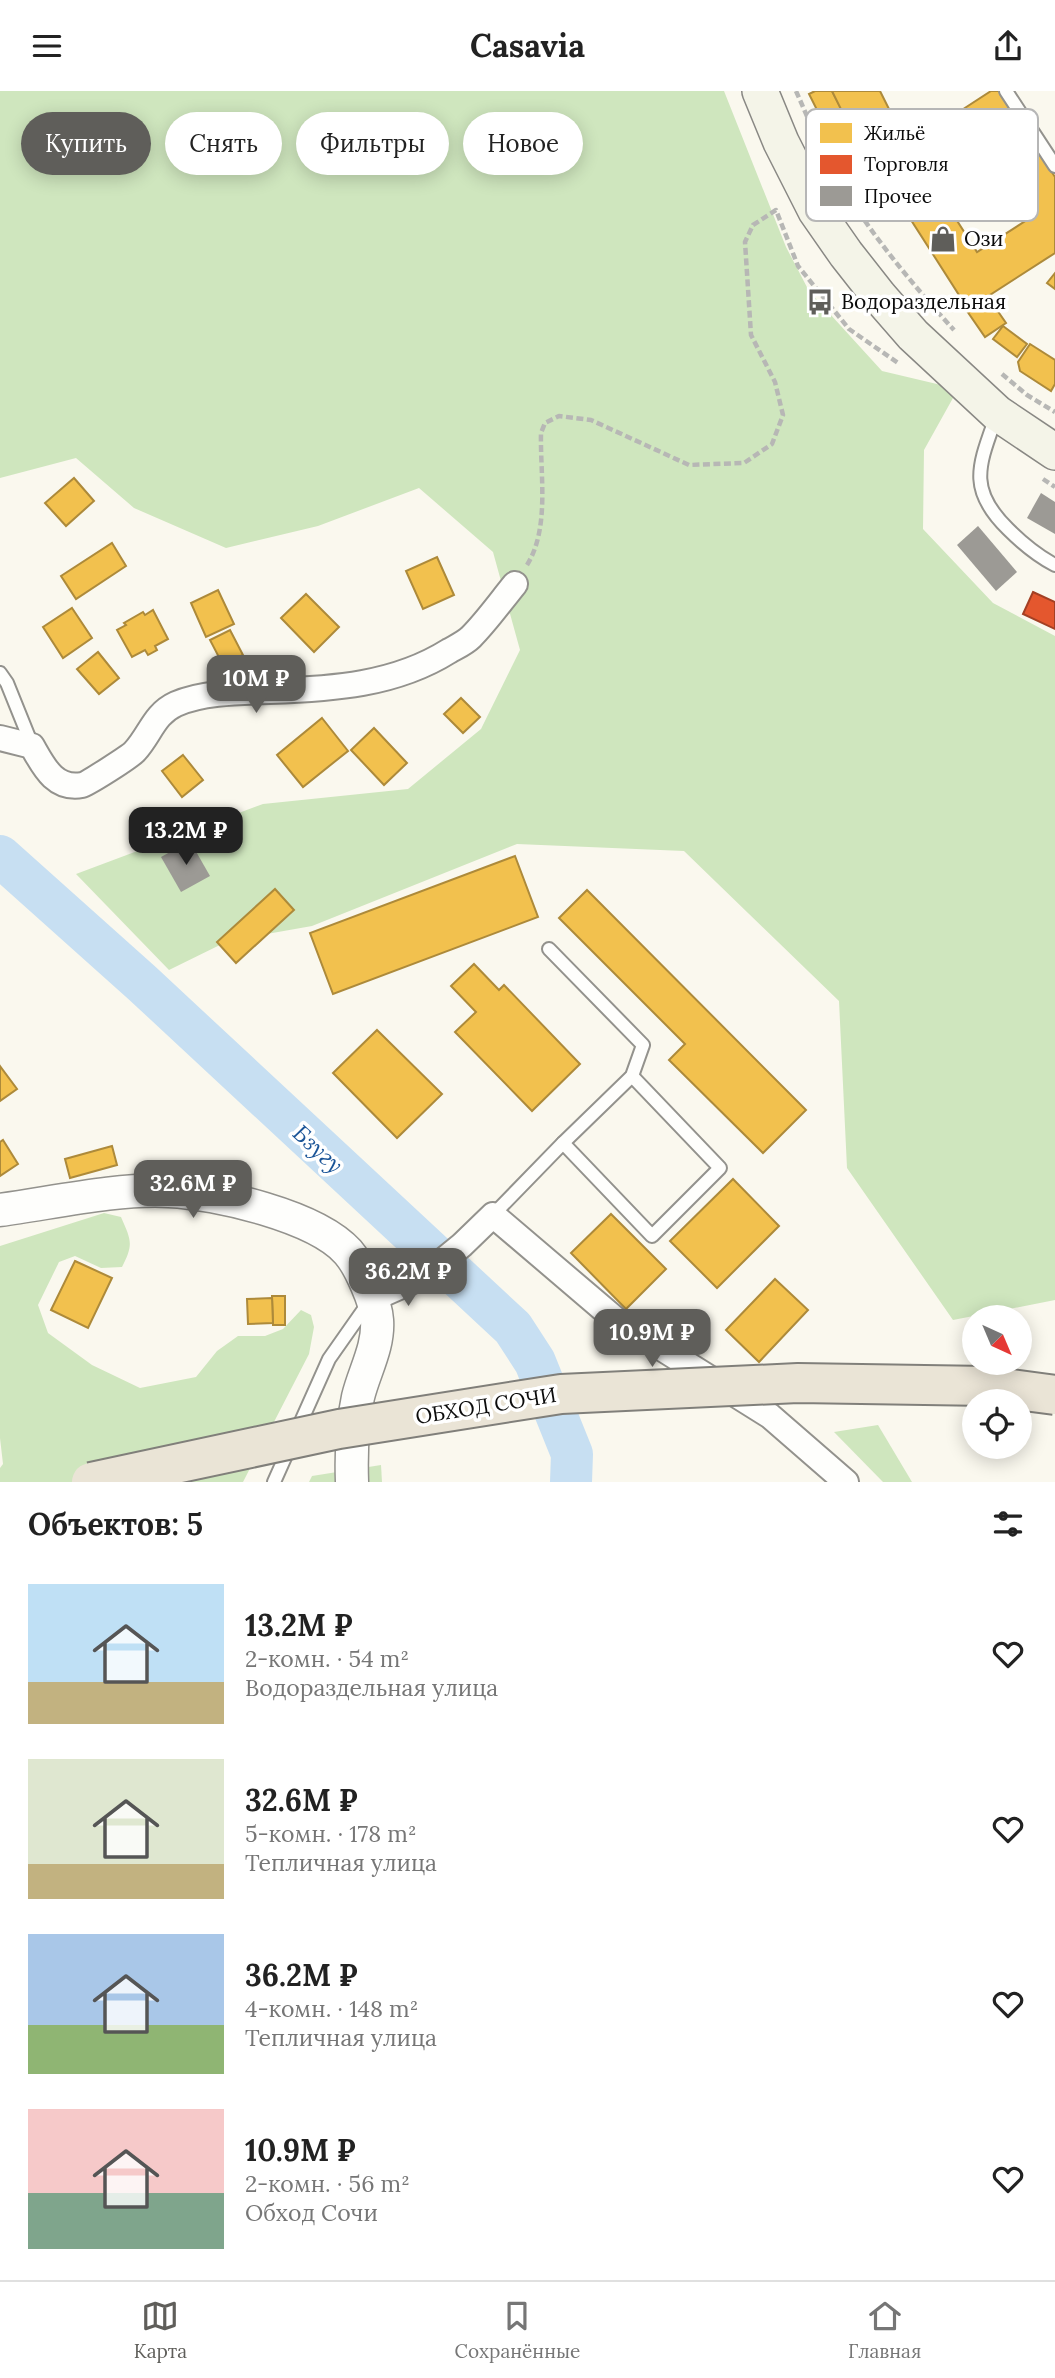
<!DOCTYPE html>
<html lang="ru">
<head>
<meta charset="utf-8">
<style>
	body { margin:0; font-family:Lora,serif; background:#f6f6f6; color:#222; height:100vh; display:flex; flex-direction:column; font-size:26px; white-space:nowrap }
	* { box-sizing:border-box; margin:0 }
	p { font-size:23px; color:#767676 }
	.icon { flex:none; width:38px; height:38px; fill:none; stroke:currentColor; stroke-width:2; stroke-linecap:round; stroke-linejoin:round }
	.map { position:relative; height:1391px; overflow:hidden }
	.side { display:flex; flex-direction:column; background:#fff; flex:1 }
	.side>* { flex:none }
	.top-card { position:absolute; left:21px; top:21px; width:700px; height:63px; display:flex; gap:14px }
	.needle { width:46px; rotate:136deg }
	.fabs { position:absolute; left:962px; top:1214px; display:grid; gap:14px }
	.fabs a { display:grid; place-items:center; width:70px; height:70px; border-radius:50%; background:#fff; box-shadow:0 4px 18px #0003; font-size:35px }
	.price { position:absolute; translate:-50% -60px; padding:0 16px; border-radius:14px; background:#5f5e5a; color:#fff; font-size:23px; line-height:46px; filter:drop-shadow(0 2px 4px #0008) }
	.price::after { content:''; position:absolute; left:50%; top:42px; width:21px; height:16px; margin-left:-10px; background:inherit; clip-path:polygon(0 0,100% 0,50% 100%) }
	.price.current { background:#222; color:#fff }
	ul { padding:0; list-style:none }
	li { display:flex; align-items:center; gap:21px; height:175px; padding:0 28px }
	li span { display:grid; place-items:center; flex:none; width:196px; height:140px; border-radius:0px; color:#555 }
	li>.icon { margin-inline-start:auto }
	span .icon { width:84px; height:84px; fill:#fffc; stroke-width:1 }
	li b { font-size:30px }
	h2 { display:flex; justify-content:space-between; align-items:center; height:84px; padding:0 28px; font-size:30px }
	.chip { padding:0 24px; border-radius:32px; background:#fff; box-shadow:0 4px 18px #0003; font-size:24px; line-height:63px }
	.chip.current { background:#5f5e5a; color:#fff }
	header { display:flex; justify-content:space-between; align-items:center; height:91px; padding:0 28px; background:#fff; font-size:32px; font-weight:800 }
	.menu { display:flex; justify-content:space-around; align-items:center; height:98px; border-top:2px solid #e0e0e0; background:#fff; font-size:19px; color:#767676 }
	.menu a { display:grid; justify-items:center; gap:4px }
	.menu .current { color:#5f5e5a }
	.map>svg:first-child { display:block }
	.forest { fill:#cfe6be }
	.homes { fill:#f2c14e; stroke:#ad8a3a; stroke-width:2; fill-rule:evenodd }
	.shops { fill:#e4572e; stroke:#a34024; stroke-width:2 }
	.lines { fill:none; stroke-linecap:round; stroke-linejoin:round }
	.river { stroke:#c7dff2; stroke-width:42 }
	.building { fill:#9c9a95 }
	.service-casing { stroke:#93928d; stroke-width:16 }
	.minor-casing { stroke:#93928d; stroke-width:28 }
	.tertiary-casing { stroke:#93928d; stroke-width:35 }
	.secondary-casing { stroke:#898884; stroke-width:38 }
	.path { stroke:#b7b7b5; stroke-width:4.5; stroke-dasharray:7 3.5; stroke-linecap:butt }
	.service { stroke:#fefefc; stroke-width:12 }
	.minor { stroke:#fefefc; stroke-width:24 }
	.tertiary { stroke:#fefefc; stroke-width:32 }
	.secondary { stroke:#f4f4e8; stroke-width:35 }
	.trunk-bridge-casing { stroke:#807f7a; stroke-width:42; stroke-linecap:butt }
	.trunk-bridge { stroke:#eae4d6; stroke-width:38 }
	.labels { text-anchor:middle; stroke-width:7; stroke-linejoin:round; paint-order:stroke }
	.poi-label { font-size:21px; fill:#0b0b0b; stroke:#fff; text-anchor:start }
	.street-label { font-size:21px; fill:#0b0b0b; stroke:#fff }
	.water-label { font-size:23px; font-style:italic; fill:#1a5497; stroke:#fff }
	.key { fill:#fff; stroke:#b6b6b6; stroke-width:2 }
	.key-label { font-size:19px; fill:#0b0b0b }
</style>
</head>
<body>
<header><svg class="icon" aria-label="menu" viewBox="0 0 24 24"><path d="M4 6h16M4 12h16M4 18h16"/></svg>Casavia<svg class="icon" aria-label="share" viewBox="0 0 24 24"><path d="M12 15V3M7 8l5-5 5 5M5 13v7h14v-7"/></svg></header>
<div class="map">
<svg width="1055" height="1391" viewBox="0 0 1055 1391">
	<rect width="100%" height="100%" fill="#faf8ee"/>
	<!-- forest -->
	<g class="forest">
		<path d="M0,0h724l62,156 23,44 73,80 76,18 -34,61 -1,79 70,74 62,33v664l-102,20 -106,-152 -8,-167 -155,-150 -167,-7 -205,82 -84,15 -59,29 -93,-96 187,-70 145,-15 73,-60 39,-79 -27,-98 -74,-64 -101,38 -92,22 -92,-40 -58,-50 -76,20z"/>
		<path d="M104,1122l17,4c10,23 13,27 1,50l-21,1 -26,-12 -16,6 -21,43 10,28 44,32 48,23 56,-11 21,-26 21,-15h27l18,-7 18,-19 10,5 3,12 -5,27 -66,128h-243v-14l3,-4 -3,-26v-192z"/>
		<path d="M878,1334l34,57h-29l-49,-50z"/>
		<path d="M381,1374l1,17h-73l3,-6z"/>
	</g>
	<!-- homes -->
	<g class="homes">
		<path d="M815,0h17l12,23 -20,10 -15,-30z"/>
		<path d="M832,0h48l25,50 -39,19z"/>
		<path d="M991,0h9l55,86v76l-87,56 -82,-128 75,-48 -10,-16zM994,72l36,55 -53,34 -35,-55z"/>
		<path d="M1055,182v16l-8,-6z"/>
		<path d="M988,206l18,26 -21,14 -18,-26z"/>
		<path d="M1003,235l24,18 -10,13 -24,-18z"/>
		<path d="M1030,253l25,16v24l-4,7 -31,-20 -2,-9z"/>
		<path d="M74,387l20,23 -28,25 -21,-23z"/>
		<path d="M112,452l14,23 -50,33 -15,-23z"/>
		<path d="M437,466l17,38 -31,14 -17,-38z"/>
		<path d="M218,499l16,34 -28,13 -15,-34z"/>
		<path d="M306,503l33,33 -25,25 -33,-34z"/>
		<path d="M72,517l20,30 -29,20 -20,-31z"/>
		<path d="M153,519l15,29 -13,7 2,4 -9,5 -3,-5 -13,7 -15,-27 9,-5 -2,-2 19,-11 2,3z"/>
		<path d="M230,539l13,25 -20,10 -13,-25z"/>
		<path d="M98,561l21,26 -20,16 -22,-25z"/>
		<path d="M461,607l19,19 -17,16 -19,-19z"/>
		<path d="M322,627l26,33 -45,36 -26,-32z"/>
		<path d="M374,637l33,35 -23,22 -33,-35z"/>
		<path d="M183,664l20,25 -21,17 -20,-26z"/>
		<path d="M515,765l23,61 -205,77 -23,-61z"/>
		<path d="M275,798l19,21 -58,53 -19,-21z"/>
		<path d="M587,799l219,220 -43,43 -94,-93 16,-16 -126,-126z"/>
		<path d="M474,873l25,26 5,-5 76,79 -48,47 -77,-79 21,-20 -25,-26z"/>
		<path d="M377,939l65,64 -45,44 -64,-65z"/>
		<path d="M0,975l17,23 -17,12z"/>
		<path d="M3,1049l15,24 -18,12v-34z"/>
		<path d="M112,1055l5,19 -47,13 -5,-19z"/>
		<path d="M733,1088l46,47 -62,62 -47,-47z"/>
		<path d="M611,1123l55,55 -40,40 -55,-56z"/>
		<path d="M75,1170l37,17 -24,50 -37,-18z"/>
		<path d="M775,1188l33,31 -49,52 -33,-32z"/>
		<path d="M272,1205h13v29h-12z"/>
		<path d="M272,1207l1,25 -25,1 -1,-25z"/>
	</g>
	<!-- shops -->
	<path class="shops" d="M1033,501l22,10v27l-32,-15z"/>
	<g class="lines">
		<!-- river -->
		<path class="river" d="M0,765l142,127 371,345 22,34 37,92 -1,28"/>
	</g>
	<!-- building -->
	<g class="building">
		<path d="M1041,402l14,9v32l-28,-16z"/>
		<path d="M978,435l39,46 -21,19 -39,-46z"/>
		<path d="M190,750l20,35 -29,16 -20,-35z"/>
	</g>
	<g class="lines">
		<!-- service casing -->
		<g class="service-casing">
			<g id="service">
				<path d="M1006,0l49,75"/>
				<path d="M996,326c-17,48 -29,72 12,112 15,15 28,26 47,36"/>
				<path d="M0,582l7,10 25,62"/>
				<path d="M563,1052l89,93 68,-68 -88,-92"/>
				<path d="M493,1124l70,-72 69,-67 11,-31 -94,-96"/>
				<path d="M274,1391l55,-123 40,-57"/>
			</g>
		</g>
		<!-- minor casing -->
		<g class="minor-casing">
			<g id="minor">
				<path d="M0,647l32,8c11,19 22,44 50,39 5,-1 49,-29 53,-34 15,-16 19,-37 41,-47 27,-12 65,-12 94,-13 62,-2 125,-6 179,-40 7,-4 16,-8 22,-14 16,-16 30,-36 44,-53"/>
				<path d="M372,1208l52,-23 38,-31 31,-30 122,104 155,97 76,66"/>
			</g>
		</g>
		<!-- tertiary casing -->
		<g class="tertiary-casing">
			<path id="tertiary" d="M0,1119c52,-7 117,-22 169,-19 47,2 147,25 179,61 12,14 28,50 29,68 2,27 -13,52 -19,77 -6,28 -7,56 -6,85"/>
		</g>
		<!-- secondary casing -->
		<g class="secondary-casing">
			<path id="secondary" d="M760,0l21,51 35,69 30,43 33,42 34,39 84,78 58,39"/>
		</g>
		<!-- path -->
		<g class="path">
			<path d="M796,0c13,29 25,60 41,87 32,54 75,106 117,152"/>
			<path d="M1002,283l25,21 28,17"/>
			<path d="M1043,388l12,8"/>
			<path d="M527,474c23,-37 13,-90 14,-132l4,-10 14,-7 32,4 98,45 55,-2 28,-19 11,-29 -8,-33 -24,-47 -6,-93 8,-17 23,-15 22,56 51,63 49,34"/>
		</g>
		<!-- service -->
		<use href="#service" class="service"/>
		<!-- minor -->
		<use href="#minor" class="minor"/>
		<!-- tertiary -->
		<use href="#tertiary" class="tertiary"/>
		<!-- secondary -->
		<use href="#secondary" class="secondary"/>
		<!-- trunk-bridge casing -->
		<g class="trunk-bridge-casing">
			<path id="trunk-bridge" d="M91,1391l248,-53 222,-35 237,-11 190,3 67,9"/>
		</g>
		<!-- trunk-bridge -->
		<use href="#trunk-bridge" class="trunk-bridge"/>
	</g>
	<!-- icons -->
	<defs>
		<g id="shop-bare" transform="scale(2.1)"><path d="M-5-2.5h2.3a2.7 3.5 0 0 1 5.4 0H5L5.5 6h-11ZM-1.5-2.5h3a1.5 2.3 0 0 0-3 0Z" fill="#5f5e5a" stroke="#fff" stroke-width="2.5" paint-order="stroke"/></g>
		<g id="bus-bare" transform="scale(2.1)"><path d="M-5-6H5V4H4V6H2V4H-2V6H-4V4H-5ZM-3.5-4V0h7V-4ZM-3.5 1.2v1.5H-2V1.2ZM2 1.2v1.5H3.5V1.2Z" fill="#5f5e5a" stroke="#fff" stroke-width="2.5" paint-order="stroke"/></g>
	</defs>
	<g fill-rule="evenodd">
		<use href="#shop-bare" x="943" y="148"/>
		<use href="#bus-bare" x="820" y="211"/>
	</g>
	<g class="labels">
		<!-- poi labels -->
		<g class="poi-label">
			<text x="964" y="155">Ози</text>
			<text x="841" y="218">Водораздельная</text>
		</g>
		<!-- street labels -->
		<g class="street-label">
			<text transform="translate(486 1315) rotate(-9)" y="7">ОБХОД СОЧИ</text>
		</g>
		<!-- water labels -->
		<g class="water-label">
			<text transform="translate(318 1058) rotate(43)" y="8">Бзугу</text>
		</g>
	</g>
	<!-- legend -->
	<rect x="806" y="18" width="232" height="112" rx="10" class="key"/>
	<rect x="820" y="32" width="32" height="20" fill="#f2c14e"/>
	<rect x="820" y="64" width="32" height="19" fill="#e4572e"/>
	<rect x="820" y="95" width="32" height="20" fill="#9c9a95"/>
	<g class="key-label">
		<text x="864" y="49">Жильё</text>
		<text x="864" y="80">Торговля</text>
		<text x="864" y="112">Прочее</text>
	</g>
</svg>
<div class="fabs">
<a><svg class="needle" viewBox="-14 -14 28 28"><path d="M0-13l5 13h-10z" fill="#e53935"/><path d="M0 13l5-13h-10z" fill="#767676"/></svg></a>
<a><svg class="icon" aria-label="locate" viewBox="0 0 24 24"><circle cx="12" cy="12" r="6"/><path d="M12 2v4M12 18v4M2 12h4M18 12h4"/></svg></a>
</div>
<b class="price" style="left:256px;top:624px">10M ₽</b>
<b class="price current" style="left:186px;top:776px">13.2M ₽</b>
<b class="price" style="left:193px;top:1129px">32.6M ₽</b>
<b class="price" style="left:408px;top:1217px">36.2M ₽</b>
<b class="price" style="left:652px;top:1278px">10.9M ₽</b>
<div class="top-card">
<a class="chip current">Купить</a>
<a class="chip">Снять</a>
<a class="chip">Фильтры</a>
<a class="chip">Новое</a>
</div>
</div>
<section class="side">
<h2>Объектов: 5<svg class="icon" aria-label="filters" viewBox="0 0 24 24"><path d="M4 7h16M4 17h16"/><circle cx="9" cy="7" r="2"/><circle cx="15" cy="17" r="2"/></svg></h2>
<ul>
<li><span style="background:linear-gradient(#bfe0f5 70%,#c2b280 0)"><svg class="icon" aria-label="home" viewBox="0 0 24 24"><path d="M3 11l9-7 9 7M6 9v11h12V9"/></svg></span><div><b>13.2M ₽</b><p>2-комн. · 54 m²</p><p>Водораздельная улица</p></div><svg class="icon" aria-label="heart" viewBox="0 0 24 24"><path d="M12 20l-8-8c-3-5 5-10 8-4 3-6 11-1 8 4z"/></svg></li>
<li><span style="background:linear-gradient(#dfe7d0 75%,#c2b280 0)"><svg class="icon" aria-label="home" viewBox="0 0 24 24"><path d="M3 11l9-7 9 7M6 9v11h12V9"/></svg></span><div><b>32.6M ₽</b><p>5-комн. · 178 m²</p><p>Тепличная улица</p></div><svg class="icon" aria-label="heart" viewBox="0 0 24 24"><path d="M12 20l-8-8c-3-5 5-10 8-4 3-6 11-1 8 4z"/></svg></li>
<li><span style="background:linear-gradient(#a9c7e8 65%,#8fb573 0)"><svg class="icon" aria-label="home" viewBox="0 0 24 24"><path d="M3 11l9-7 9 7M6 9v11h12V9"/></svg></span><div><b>36.2M ₽</b><p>4-комн. · 148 m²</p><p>Тепличная улица</p></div><svg class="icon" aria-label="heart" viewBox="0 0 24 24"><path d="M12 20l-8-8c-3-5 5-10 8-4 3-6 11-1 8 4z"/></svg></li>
<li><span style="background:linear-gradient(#f6c9c9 60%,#7fa58c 0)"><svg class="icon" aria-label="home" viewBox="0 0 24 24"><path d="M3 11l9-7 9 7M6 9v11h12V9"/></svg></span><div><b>10.9M ₽</b><p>2-комн. · 56 m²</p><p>Обход Сочи</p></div><svg class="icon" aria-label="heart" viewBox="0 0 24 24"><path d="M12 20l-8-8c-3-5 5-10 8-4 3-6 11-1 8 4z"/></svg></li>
</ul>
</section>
<nav class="menu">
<a class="current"><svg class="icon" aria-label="map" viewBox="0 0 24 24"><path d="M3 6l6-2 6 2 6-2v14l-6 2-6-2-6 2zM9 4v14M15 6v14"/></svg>Карта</a>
<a><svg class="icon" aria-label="saved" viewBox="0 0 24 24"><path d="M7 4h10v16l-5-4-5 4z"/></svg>Сохранённые</a>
<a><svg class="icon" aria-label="home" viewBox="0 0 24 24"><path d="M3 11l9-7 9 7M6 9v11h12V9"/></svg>Главная</a>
</nav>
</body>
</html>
